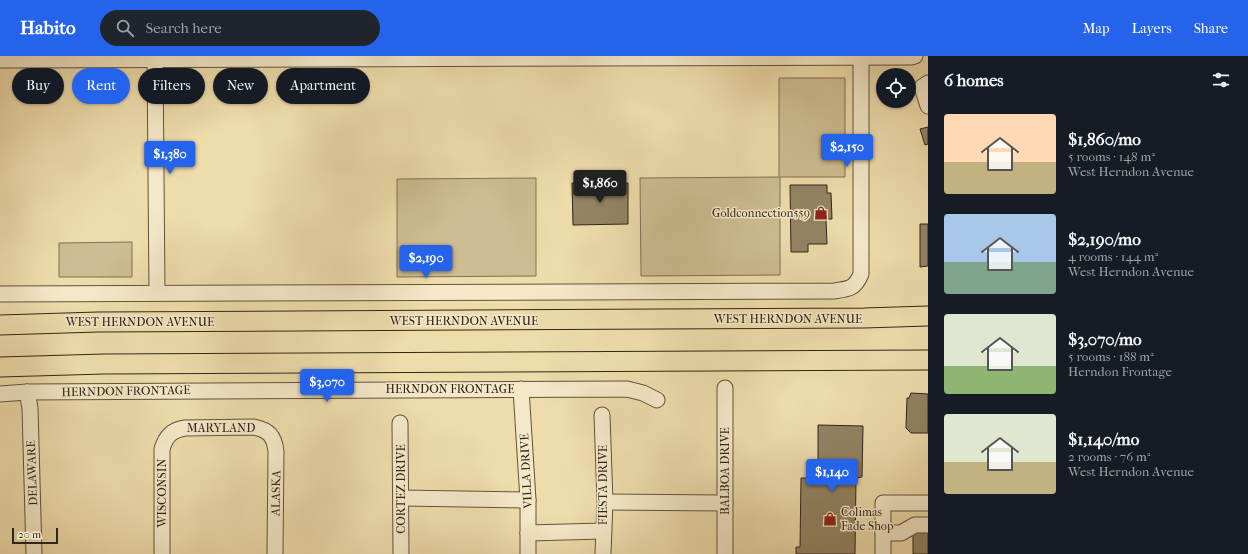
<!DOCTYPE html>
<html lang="en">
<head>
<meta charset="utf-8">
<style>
	body { margin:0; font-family:"IM FELL French Canon",serif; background:#20242c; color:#f1f3f6; height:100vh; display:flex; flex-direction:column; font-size:15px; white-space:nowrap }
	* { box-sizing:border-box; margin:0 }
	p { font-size:13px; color:#9ea1a6 }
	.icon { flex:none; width:22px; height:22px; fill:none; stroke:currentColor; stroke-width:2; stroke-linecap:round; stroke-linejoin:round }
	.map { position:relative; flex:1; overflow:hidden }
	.sheet { display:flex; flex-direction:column; background:#171b24; width:320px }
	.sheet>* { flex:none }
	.top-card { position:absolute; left:12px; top:12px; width:380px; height:36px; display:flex; gap:8px }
	.tools { position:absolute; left:876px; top:12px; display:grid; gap:8px }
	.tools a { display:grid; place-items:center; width:40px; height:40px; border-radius:50%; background:#171b24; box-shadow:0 1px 3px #0004; font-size:20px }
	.scale { position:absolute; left:12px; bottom:10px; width:46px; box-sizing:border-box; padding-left:4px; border:2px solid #312518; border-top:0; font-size:11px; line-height:14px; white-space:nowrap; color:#312518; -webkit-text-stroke:3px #f4e8c8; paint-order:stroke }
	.price { position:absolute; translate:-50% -34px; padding:0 9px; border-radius:4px; background:#2563eb; color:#fff; font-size:13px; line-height:26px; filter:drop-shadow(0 1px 2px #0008) }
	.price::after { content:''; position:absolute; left:50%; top:24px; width:12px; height:9px; margin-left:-6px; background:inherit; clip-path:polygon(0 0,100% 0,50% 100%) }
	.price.on { background:#222; color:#fff }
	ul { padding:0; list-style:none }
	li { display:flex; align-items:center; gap:12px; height:100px; padding:0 16px }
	li span { display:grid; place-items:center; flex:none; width:112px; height:80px; border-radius:4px; color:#555 }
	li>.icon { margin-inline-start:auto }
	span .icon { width:48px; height:48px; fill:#fffc; stroke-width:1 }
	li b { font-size:17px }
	h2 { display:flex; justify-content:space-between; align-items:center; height:48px; padding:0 16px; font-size:17px }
	.chip { padding:0 14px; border-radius:18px; background:#171b24; box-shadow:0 1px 3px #0004; font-size:14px; line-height:36px }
	.chip.on { background:#2563eb; color:#fff }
	header { display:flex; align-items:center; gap:24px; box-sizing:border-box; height:56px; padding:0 20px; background:#2563eb; color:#fff }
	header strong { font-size:19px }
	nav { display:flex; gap:22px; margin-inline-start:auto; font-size:14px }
	.search { width:280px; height:36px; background:#20242c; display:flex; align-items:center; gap:10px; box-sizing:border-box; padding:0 14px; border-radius:22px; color:#9ea1a6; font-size:15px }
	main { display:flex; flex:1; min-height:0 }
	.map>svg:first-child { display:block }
	.green { fill:#cebd92; stroke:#807155 }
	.building { fill:#938464; stroke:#312518 }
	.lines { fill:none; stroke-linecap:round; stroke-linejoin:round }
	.minor-casing { stroke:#60533d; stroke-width:17 }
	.major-casing { stroke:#312518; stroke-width:21 }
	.minor { stroke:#f4e8c8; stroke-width:15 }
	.major { stroke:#eedcab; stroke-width:19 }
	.labels { text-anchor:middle; stroke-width:3; stroke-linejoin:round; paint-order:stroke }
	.poi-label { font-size:12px; fill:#312518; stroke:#f4e8c8; text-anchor:end }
	.street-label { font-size:12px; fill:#312518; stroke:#f4e8c8 }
</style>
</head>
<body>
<header>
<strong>Habito</strong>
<div class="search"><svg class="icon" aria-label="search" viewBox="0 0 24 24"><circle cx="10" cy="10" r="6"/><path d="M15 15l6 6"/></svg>Search here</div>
<nav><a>Map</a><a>Layers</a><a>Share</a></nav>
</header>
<main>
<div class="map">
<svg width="928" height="498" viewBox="0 0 928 498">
	<rect width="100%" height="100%" fill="#eedcab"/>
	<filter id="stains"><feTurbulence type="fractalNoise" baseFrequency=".005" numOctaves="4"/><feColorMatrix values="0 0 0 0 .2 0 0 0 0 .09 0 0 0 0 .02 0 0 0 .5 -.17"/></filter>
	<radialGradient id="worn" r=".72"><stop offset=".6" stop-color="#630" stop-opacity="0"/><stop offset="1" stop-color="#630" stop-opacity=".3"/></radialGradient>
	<!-- green -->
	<g class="green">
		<path d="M779,22h66v99h-65v98l-139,1 -1,-98 139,-1z"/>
		<path d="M536,122v98l-139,1v-98z"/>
		<path d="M132,186v35h-73v-34z"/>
	</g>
	<!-- building -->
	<g class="building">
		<path d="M928,71v17l-3,1 -5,-16z"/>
		<path d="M572,127h56v41l-55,1z"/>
		<path d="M790,129h37v8h4l1,26h-6l1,25h-19v8h-17z"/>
		<path d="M920,168h8v42l-8,1z"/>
		<path d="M911,337l17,1v39h-17l-5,-5 1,-30h2z"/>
		<path d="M818,369l45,1 -1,51 -6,1 -1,76h-59v-7h4l1,-69h17z"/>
		<path d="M928,475v23h-15v-22z"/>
	</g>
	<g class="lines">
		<!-- minor casing -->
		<g class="minor-casing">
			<g id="minor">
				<path d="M155,0l2,237"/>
				<path d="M0,4l911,-3 4,-1"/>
				<path d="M928,27l-6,4 6,19"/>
				<path d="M0,238l834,-3c14,-2 21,-2 27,-17v-217"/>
				<path d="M521,333l7,111v54"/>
				<path d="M27,336l3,16 4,146"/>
				<path d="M0,338l27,-2 600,-3 16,4 14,7"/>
				<path d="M602,359l3,87 -2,52"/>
				<path d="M400,367l1,131"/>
				<path d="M402,442l126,2"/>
				<path d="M605,446l120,1"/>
				<path d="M528,477l75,-2"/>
				<path d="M883,477h18l14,-8h13"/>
				<path d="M162,498v-105c4,-13 10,-19 23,-21l69,-1c15,3 20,9 22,24l-1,103"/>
				<path d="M725,498v-166"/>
				<path d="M883,498v-51h45"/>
			</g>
		</g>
		<!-- major casing -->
		<g class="major-casing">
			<g id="major">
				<path d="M0,269l98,-3 766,-4 64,-2"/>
				<path d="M0,311l104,-3 824,-4"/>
			</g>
		</g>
		<!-- minor -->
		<use href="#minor" class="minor"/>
		<!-- major -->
		<use href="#major" class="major"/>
	</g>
	<!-- icons -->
	<defs>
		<g id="shop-bare" transform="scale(1.08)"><path d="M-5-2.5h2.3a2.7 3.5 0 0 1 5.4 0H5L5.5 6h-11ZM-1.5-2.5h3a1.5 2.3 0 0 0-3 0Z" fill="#8f2418" stroke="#f4e8c8" stroke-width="2.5" paint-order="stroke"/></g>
	</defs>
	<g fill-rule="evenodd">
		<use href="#shop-bare" x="821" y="157"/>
		<use href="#shop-bare" x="830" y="463"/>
	</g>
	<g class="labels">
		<!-- poi labels -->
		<g class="poi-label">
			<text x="810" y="161">Goldconnection559</text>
			<text x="841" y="460" text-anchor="start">Colimas<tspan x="841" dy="14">Fade Shop</tspan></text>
		</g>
		<!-- street labels -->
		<g class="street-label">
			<text x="788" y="267">WEST HERNDON AVENUE</text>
			<text x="464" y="269">WEST HERNDON AVENUE</text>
			<text x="140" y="270">WEST HERNDON AVENUE</text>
			<text x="450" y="337">HERNDON FRONTAGE</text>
			<text transform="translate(126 335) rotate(-1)" y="4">HERNDON FRONTAGE</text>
			<text x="221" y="376">MARYLAND</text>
			<text transform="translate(526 415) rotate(-93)" y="4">VILLA DRIVE</text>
			<text transform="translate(725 415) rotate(-90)" y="4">BALBOA DRIVE</text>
			<text transform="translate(32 417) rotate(-92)" y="4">DELAWARE</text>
			<text transform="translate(603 429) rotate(-90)" y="4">FIESTA DRIVE</text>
			<text transform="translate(401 433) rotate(-90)" y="4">CORTEZ DRIVE</text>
			<text transform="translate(162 437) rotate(-90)" y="4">WISCONSIN</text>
			<text transform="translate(276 437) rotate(-89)" y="4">ALASKA</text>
		</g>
	</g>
	<rect width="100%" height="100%" filter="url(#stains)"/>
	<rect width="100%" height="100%" fill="url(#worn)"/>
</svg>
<div class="tools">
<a><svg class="icon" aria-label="locate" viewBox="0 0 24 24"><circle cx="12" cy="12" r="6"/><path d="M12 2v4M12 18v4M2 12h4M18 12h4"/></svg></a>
</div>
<div class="scale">20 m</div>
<b class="price" style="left:847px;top:112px">$2,150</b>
<b class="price" style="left:170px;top:119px">$1,380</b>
<b class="price on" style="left:600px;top:148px">$1,860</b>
<b class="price" style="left:426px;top:223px">$2,190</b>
<b class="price" style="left:327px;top:347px">$3,070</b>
<b class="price" style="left:832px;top:437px">$1,140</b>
<div class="top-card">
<a class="chip">Buy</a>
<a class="chip on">Rent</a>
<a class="chip">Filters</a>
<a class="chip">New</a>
<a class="chip">Apartment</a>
</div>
</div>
<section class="sheet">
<h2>6 homes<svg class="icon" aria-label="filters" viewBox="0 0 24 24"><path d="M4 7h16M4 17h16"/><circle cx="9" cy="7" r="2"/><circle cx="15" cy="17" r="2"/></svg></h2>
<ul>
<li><span style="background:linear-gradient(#ffd9b3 60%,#c2b280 0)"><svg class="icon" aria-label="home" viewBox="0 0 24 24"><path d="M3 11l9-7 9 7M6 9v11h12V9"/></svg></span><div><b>$1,860/mo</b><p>5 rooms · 148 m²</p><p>West Herndon Avenue</p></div></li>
<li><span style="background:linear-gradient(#a9c7e8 60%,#7fa58c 0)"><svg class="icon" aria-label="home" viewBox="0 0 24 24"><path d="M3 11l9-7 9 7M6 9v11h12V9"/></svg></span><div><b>$2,190/mo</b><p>4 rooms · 144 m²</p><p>West Herndon Avenue</p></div></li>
<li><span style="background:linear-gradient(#dfe7d0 65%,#8fb573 0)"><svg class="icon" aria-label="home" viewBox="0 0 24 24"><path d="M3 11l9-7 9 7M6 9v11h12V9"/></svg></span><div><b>$3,070/mo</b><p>5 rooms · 188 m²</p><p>Herndon Frontage</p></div></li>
<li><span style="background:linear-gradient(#dfe7d0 60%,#c2b280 0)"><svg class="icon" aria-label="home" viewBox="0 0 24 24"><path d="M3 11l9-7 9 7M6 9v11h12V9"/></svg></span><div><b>$1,140/mo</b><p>2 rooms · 76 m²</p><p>West Herndon Avenue</p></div></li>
</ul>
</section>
</main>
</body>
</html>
